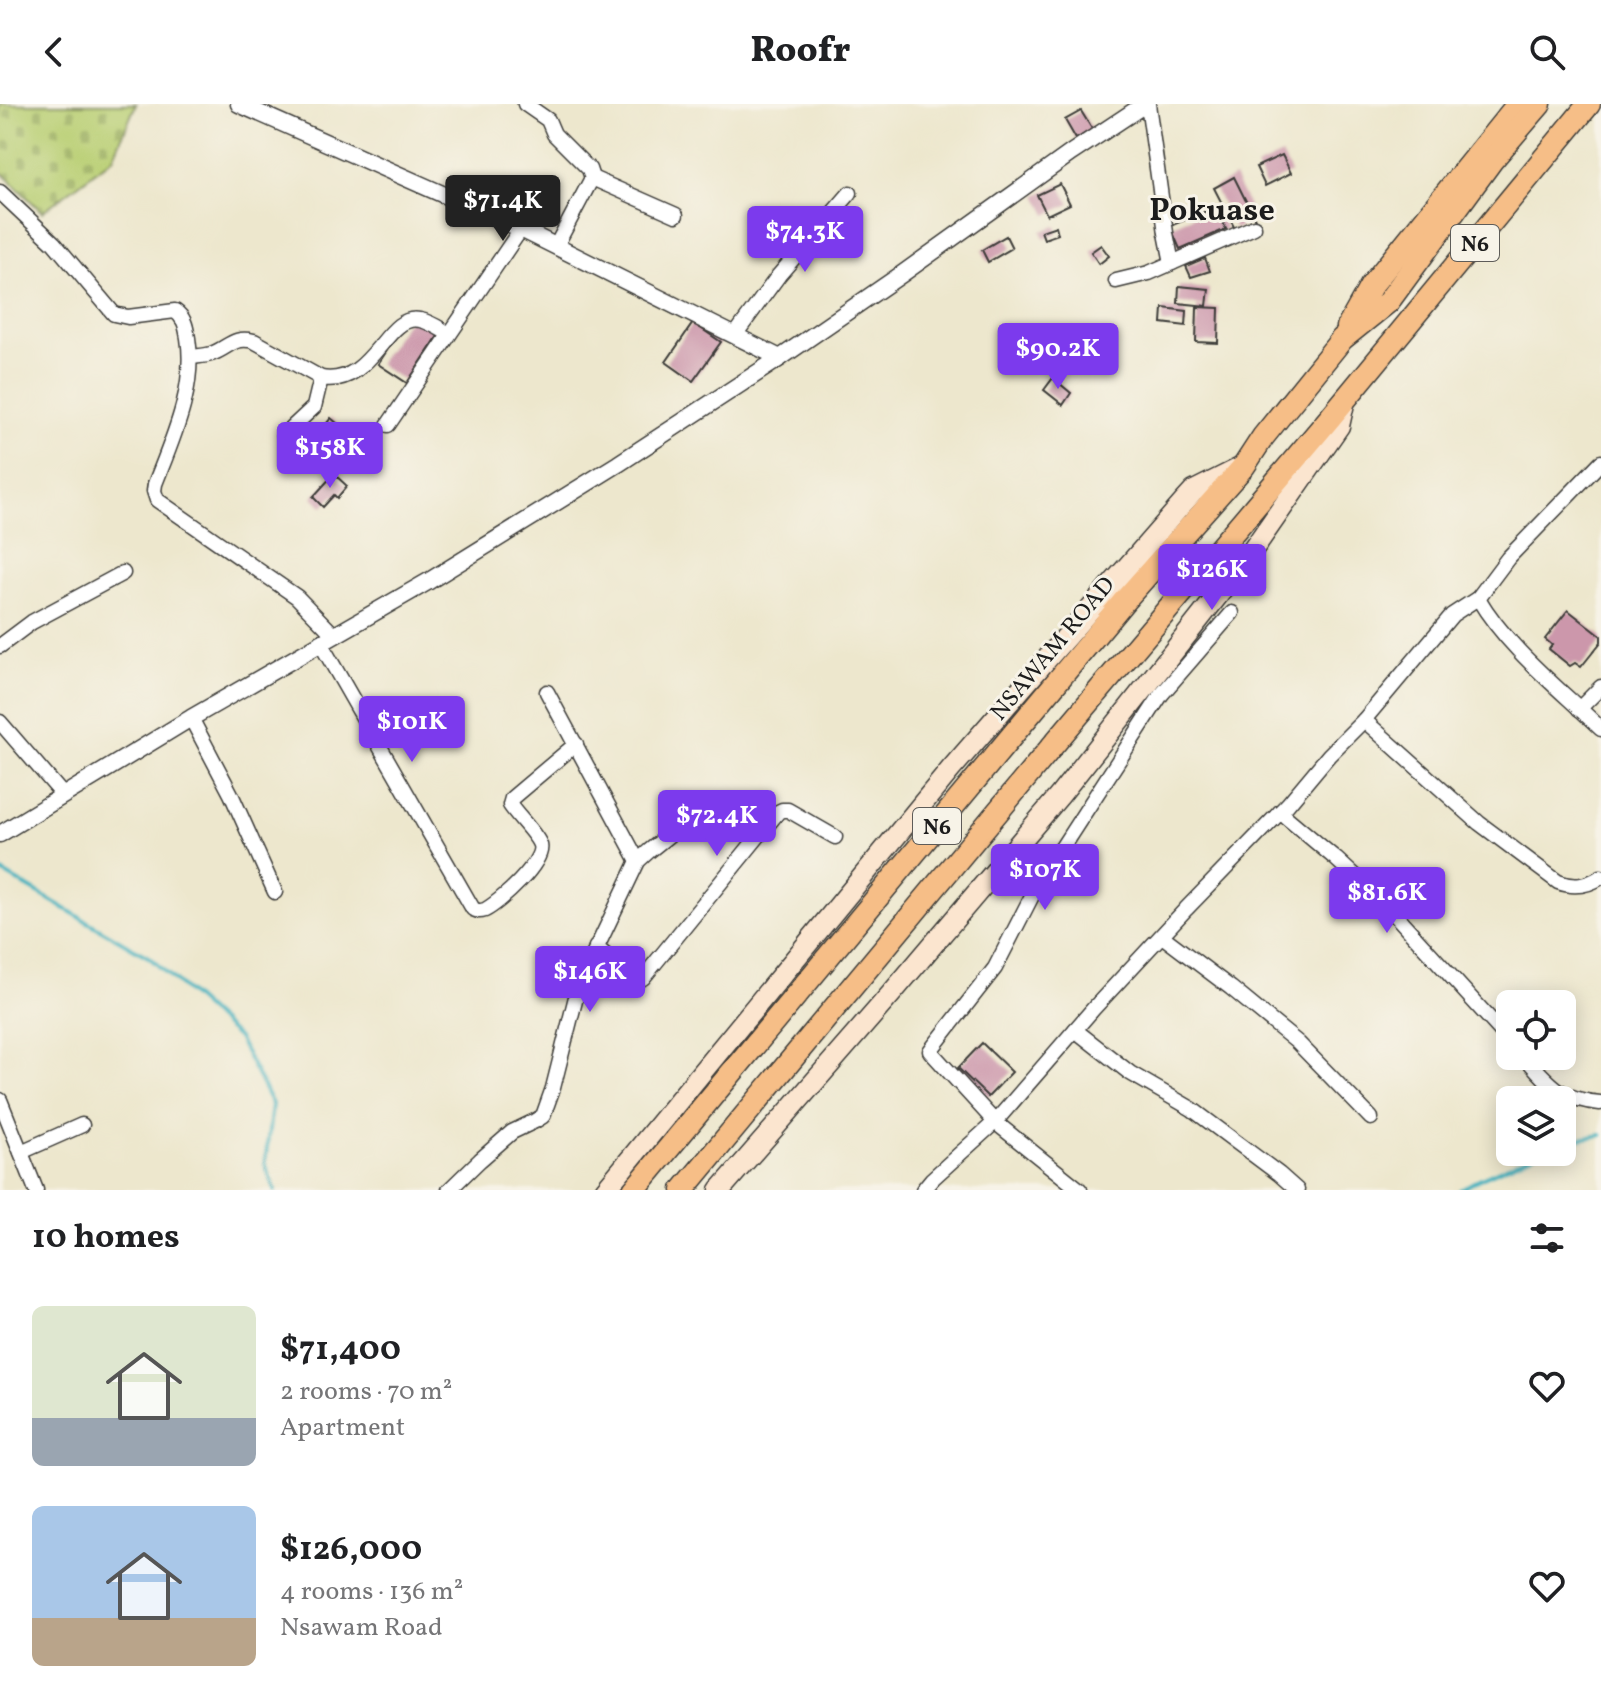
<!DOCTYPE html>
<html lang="en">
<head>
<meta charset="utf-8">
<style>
	body { margin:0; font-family:Vollkorn,serif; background:#f2f2f2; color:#202124; height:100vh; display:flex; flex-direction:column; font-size:30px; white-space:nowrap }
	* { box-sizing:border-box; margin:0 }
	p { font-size:26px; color:#757577 }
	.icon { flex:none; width:44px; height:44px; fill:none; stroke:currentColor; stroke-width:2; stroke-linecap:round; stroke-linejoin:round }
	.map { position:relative; height:1086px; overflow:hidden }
	.details { display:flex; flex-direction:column; background:#fff; flex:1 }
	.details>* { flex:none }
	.fabs { position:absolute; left:1496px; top:886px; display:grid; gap:16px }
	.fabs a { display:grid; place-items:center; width:80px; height:80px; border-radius:12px; background:#fff; box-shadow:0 4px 20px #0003; font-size:40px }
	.price { position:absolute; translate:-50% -68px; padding:0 18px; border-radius:8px; background:#7c3aed; color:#fff; font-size:26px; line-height:52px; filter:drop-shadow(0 2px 4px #0008) }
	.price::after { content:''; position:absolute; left:50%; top:48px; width:24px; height:18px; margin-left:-12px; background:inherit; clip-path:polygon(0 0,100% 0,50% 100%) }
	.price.active { background:#222; color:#fff }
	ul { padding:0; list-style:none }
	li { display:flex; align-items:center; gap:24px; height:200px; padding:0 32px }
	li span { display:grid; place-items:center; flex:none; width:224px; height:160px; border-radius:12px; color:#555 }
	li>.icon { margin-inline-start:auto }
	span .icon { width:96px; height:96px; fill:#fffc; stroke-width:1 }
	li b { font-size:34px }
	h2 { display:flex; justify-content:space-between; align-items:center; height:96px; padding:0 32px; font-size:34px }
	header { display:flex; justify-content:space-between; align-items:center; height:104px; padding:0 32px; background:#fff; font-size:36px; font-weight:800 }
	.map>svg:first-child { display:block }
	.cemetery { fill:url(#cemetery-stones); stroke:#6a7648; stroke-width:2 }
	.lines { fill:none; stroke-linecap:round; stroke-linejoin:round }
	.stream { stroke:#43b2bf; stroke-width:4 }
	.building { fill:#cc97ab }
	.minor-casing { stroke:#3b3a37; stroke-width:17 }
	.tertiary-casing { stroke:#3b3a37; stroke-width:19 }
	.secondary-casing { stroke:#3b3a37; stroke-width:23 }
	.trunk-casing { stroke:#3b3a37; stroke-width:25 }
	.minor { stroke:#fff; stroke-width:14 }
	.tertiary { stroke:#fff; stroke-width:16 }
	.secondary { stroke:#fbe5cf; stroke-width:20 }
	.trunk { stroke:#f6be87; stroke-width:22 }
	.labels { text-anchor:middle; stroke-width:6; stroke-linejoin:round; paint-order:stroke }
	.shield { fill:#f7f3e8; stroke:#5e5c59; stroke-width:2 }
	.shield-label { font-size:22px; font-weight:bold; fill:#1c1c1c }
	.street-label { font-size:24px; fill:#1c1c1c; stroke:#f7f3e8 }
	.district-label { font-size:32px; font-weight:bold; fill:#1c1c1c; stroke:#f7f3e8 }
</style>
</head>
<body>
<header><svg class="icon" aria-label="back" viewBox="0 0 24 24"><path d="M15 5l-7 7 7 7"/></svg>Roofr<svg class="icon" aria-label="search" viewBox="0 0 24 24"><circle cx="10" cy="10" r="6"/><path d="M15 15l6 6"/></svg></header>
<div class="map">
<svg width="1601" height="1086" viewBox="0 0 1601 1086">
	<defs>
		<pattern id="cemetery-stones" width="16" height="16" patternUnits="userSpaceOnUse" patternTransform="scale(2)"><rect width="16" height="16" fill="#b9cf73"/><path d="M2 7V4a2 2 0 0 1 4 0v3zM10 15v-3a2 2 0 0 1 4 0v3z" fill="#9eb163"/></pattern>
	</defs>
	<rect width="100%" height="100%" fill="#f7f3e8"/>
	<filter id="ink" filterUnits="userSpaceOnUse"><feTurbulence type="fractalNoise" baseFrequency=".0125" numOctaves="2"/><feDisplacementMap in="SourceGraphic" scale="16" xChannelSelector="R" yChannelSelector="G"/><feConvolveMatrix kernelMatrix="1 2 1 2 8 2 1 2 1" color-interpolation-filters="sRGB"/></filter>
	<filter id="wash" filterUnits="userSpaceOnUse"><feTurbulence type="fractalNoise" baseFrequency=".006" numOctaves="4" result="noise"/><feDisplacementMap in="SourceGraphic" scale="32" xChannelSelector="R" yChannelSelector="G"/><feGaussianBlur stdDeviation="1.8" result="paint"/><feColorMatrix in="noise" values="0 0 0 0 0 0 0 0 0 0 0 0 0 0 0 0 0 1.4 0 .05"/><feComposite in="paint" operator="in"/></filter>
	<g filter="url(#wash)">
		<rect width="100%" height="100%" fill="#ede7cd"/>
		<!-- cemetery -->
		<path class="cemetery" d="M0,0h136l-23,54 -71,54 -42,-41z"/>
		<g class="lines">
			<!-- stream -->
			<g class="stream">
				<path d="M0,767l150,87 88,80 34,66 -7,60 10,26"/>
				<path d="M1562,1038l39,-7"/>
				<path d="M1460,1086l21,-12 59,-26"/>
			</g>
		</g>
		<g id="blocks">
			<!-- building -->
			<g class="building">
				<path d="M1081,7l11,18 -16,10 -11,-19z"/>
				<path d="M1282,51l9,18 -26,13 -9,-19z"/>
				<path d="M1234,73l21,42 -20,10 -21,-41z"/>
				<path d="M1060,80l10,20 -23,11 -10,-20z"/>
				<path d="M1216,103l10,22 -46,20 -10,-23z"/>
				<path d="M1056,122l2,8 -14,5 -3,-8z"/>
				<path d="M1006,132l6,12 -24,14 -6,-12z"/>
				<path d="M1101,141l8,11 -10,8 -8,-12z"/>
				<path d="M1205,154l5,13 -19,6 -5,-11z"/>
				<path d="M1179,182l30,3 -2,17 -29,-3z"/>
				<path d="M1197,203l22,1 -1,35 -22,-1z"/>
				<path d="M1163,204l24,3 -1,15 -24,-3z"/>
				<path d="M412,210l28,19 -33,50 -29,-19z"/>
				<path d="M693,219l28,19 -28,39 -27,-19z"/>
				<path d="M1053,274l18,15 -8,12 -19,-15z"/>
				<path d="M331,314l27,23 -16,19 -26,-23z"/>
				<path d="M334,370l13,12 -10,12 -3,-3 -11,12 -10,-10z"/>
				<path d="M1568,506l33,26v6l-20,25 -6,-4 -5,3 -21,-17 3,-4 -7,-6z"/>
				<path d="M982,939l30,29 -24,25 -30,-29z"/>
			</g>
		</g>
	</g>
	<g filter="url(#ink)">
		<use href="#blocks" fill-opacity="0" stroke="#3b3a37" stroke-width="2"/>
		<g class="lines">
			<!-- minor casing -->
			<g class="minor-casing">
				<g id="minor">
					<path d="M525,0l23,16 6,14 35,35 3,9 -36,68"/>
					<path d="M1148,0l18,129 6,30"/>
					<path d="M592,74l84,37"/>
					<path d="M0,88l54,51 60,71 14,3 47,-6c10,7 11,16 13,27 8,50 -15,100 -33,146l-1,7 3,9 140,97 38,39"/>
					<path d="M1116,177l33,-8 105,-46"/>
					<path d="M735,231l44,-60 71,-82"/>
					<path d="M191,253c6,-1 14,-1 20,-3 18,-6 21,-18 43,-13l67,37c53,9 64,-66 99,-58 11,2 20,9 29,14"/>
					<path d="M388,321l133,-196"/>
					<path d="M284,331l30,-28 7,-29"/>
					<path d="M1478,494c30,51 81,90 123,131"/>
					<path d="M321,540l152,265c5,2 6,3 12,1 14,-7 60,-48 55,-65 -3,-10 -23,-29 -30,-40l2,-7 64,-54"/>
					<path d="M0,542l32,-24 91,-49"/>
					<path d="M547,588l91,169"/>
					<path d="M1579,605l22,-22"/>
					<path d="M191,614l40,76 44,98"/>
					<path d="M1364,616l115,103 79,59c16,6 29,4 43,-5"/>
					<path d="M0,618l63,73"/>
					<path d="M1280,708l56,47 51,47 123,135"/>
					<path d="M1162,832l69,52 67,55 73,75"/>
					<path d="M596,843l37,31h10l135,-166 4,-2h6l47,27"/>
					<path d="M1075,926l55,43 62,36 87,65 18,16"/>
					<path d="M1524,952c27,29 35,43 76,47"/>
					<path d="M0,996l36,90"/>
					<path d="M21,1048l61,-27"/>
					<path d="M449,1086l31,-30 32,-28 23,-11 8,-5 10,-28 26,-103 59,-124 11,-10 60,-48"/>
					<path d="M923,1086l9,-11 63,-57 99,-114 92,-99 102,-105 41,-49 35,-35 88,-105 26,-17 30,-40 93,-96"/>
					<path d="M1080,1086l-85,-68 -65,-71 65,-83 42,-82 124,-191 71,-82"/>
				</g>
			</g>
			<!-- tertiary casing -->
			<g class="tertiary-casing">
				<g id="tertiary">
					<path d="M239,0l282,125 259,129"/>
					<path d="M0,730l191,-116 238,-137 189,-117 162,-106 122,-84 169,-121 74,-49"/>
				</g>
			</g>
			<!-- secondary casing -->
			<g class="secondary-casing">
				<g id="secondary">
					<path d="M605,1086l346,-421 232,-266 11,-12 48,-24"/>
					<path d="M720,1086l171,-196 169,-199 185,-234 94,-135 6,-27"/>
				</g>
			</g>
			<!-- trunk casing -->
			<g class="trunk-casing">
				<g id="trunk">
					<path d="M1348,223l23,-41 147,-182"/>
					<path d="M634,1086l490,-589 120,-135 19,-29 79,-98 46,-37 104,-142 48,-56"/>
					<path d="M683,1086l381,-458 265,-313 260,-315"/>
				</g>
			</g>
			<!-- minor -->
			<use href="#minor" class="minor"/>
			<!-- tertiary -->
			<use href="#tertiary" class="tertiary"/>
			<!-- secondary -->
			<use href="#secondary" class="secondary"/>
			<!-- trunk -->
			<use href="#trunk" class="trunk"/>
		</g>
	</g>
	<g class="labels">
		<!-- shield labels -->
		<g class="shield">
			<rect x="1451" y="121" width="48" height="36" rx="6"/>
			<rect x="913" y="704" width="48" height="36" rx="6"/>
		</g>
		<g class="shield-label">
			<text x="1475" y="147">N6</text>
			<text x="937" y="730">N6</text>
		</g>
		<!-- street labels -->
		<g class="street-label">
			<text transform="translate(1052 544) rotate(-50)" y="8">NSAWAM ROAD</text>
		</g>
		<!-- district labels -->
		<g class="district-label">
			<text x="1212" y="116">Pokuase</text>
		</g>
	</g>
</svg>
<div class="fabs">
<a><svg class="icon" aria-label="locate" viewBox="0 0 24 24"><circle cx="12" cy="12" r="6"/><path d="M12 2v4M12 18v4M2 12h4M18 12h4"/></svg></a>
<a><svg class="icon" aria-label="layers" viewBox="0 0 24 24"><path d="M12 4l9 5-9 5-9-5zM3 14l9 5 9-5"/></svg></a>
</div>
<b class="price active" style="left:503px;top:139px">$71.4K</b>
<b class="price" style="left:805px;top:170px">$74.3K</b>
<b class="price" style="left:1058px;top:287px">$90.2K</b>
<b class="price" style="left:330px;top:386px">$158K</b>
<b class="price" style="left:1212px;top:508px">$126K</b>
<b class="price" style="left:412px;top:660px">$101K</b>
<b class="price" style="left:717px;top:754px">$72.4K</b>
<b class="price" style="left:1045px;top:808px">$107K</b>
<b class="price" style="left:1387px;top:831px">$81.6K</b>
<b class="price" style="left:590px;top:910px">$146K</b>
</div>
<section class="details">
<h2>10 homes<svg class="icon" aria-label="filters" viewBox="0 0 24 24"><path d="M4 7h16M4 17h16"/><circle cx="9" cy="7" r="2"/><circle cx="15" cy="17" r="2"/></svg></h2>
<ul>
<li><span style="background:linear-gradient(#dfe7d0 70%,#9aa5b1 0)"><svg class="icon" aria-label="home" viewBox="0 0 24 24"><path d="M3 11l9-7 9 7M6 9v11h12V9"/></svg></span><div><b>$71,400</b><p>2 rooms · 70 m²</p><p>Apartment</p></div><svg class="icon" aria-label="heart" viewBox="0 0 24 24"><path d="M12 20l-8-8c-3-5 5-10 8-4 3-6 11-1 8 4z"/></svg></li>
<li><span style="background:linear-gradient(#a9c7e8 70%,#b9a48a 0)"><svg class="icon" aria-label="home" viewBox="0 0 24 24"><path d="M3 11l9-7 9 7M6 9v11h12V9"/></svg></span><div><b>$126,000</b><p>4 rooms · 136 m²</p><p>Nsawam Road</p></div><svg class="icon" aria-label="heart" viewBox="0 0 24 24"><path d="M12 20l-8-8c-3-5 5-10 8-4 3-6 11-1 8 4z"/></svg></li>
</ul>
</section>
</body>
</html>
